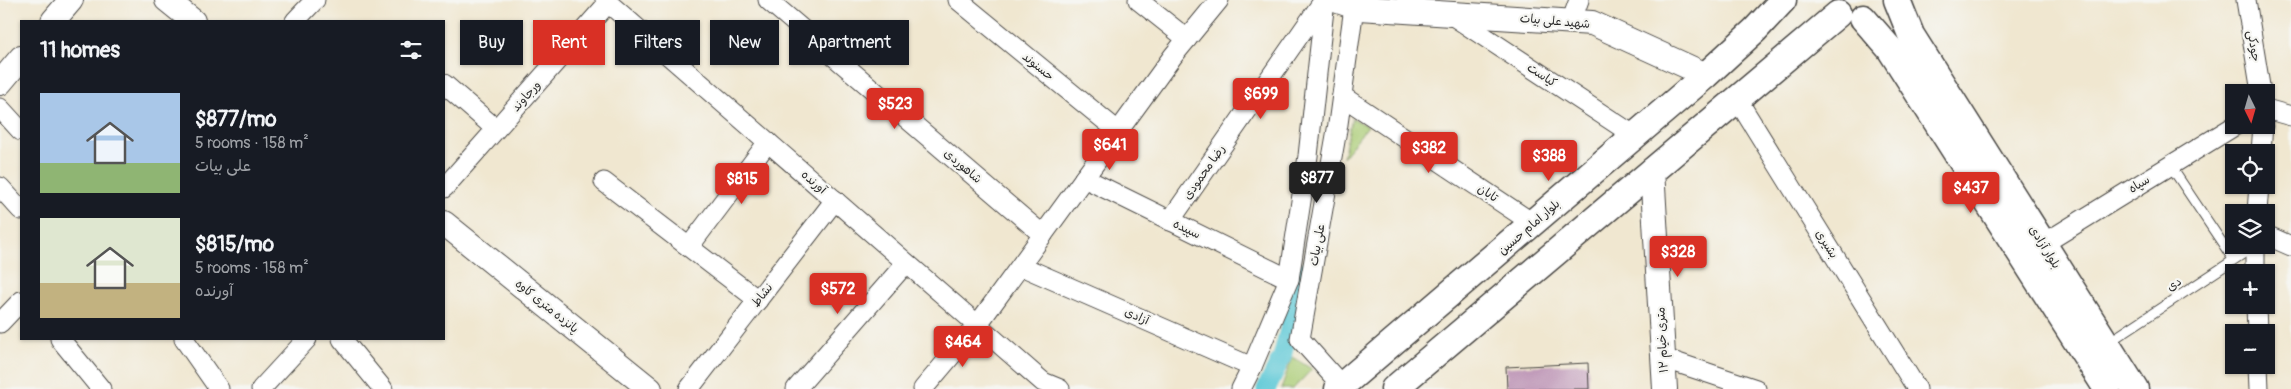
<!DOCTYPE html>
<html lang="en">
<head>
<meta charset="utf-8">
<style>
	body { margin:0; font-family:Pangolin,"Playpen Sans Arabic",sans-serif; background:#242831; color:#f1f3f6; height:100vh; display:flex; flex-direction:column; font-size:19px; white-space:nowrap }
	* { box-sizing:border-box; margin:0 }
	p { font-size:16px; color:#9ea1a6 }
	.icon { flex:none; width:28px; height:28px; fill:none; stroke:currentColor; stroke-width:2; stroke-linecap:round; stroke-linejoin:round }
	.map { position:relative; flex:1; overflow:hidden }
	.panel { position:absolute; left:20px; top:20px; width:425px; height:320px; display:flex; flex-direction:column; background:#171b24; border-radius:0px; box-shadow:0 1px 4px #0004 }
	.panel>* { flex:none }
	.top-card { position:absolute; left:460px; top:20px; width:475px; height:45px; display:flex; gap:10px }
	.needle { width:32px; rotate:175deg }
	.fabs { position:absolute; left:2225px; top:84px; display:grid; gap:10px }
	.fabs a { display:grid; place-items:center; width:50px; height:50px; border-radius:0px; background:#171b24; box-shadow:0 1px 4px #0004; font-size:25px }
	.price { position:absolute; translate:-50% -42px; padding:0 11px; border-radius:5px; background:#d93025; color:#fff; font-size:16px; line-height:32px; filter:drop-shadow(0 1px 2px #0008) }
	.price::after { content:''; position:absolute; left:50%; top:30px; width:15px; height:11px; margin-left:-8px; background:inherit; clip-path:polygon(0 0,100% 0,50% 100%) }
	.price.on { background:#222; color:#fff }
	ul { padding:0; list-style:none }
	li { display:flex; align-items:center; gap:15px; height:125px; padding:0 20px }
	li span { display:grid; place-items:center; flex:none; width:140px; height:100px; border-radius:0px; color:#555 }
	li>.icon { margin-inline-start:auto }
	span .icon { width:60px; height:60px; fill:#fffc; stroke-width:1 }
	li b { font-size:21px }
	h2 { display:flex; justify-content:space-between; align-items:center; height:60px; padding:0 20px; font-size:21px }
	.tag { padding:0 18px; border-radius:0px; background:#171b24; box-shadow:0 1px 4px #0004; font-size:18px; line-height:45px }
	.tag.on { background:#d93025; color:#fff }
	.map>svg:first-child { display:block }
	.green { fill:#aacc75; stroke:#6a7c50 }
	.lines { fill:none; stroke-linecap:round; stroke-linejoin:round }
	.canal { stroke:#5ec9d7; stroke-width:19 }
	.building { fill:#c19bba }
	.service-casing { stroke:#494744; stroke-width:11 }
	.minor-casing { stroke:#494744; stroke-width:21 }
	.tertiary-casing { stroke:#494744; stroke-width:26 }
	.secondary-casing { stroke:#494744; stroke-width:29 }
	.service { stroke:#fff; stroke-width:9 }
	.minor { stroke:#fff; stroke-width:19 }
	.tertiary { stroke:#fff; stroke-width:24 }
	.secondary { stroke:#fff; stroke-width:26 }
	.labels { text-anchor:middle; stroke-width:4.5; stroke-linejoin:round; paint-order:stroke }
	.street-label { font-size:12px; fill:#2b2b2b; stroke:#f6f6f2 }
</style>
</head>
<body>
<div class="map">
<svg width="2291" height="389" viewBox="0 0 2291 389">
	<rect width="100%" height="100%" fill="#f6f6f2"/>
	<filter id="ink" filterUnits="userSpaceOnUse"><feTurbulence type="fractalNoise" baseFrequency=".02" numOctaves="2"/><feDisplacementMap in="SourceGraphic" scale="10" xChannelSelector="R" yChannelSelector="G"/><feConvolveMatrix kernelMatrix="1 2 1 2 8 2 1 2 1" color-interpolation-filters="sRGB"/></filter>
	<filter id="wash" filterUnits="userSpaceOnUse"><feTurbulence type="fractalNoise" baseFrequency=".0096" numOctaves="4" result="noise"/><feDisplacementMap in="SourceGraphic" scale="20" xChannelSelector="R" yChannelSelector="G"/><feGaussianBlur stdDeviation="1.12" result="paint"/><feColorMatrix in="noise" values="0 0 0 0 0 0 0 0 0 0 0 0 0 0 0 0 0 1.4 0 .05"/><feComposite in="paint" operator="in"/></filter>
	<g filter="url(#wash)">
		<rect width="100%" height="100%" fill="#f0e7d0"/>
		<!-- green -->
		<g class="green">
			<path d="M1352,118l16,8 -25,31z"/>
			<path d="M1292,357l20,12 -19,20h-12z"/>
		</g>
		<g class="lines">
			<!-- canal -->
			<path class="canal" d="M1266,389l16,-32 16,-63 9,-24"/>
		</g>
		<g id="blocks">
			<!-- building -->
			<path class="building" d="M1588,363l1,26h-82l-1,-22z"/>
		</g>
	</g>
	<g filter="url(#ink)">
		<use href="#blocks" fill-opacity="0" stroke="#494744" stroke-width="1"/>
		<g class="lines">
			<!-- service casing -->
			<g class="service-casing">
				<g id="service">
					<path d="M2170,165l63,94"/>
					<path d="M2109,342l146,-96"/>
				</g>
			</g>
			<!-- minor casing -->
			<g class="minor-casing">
				<g id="minor">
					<path d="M605,0l438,382 17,7"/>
					<path d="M768,0l275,235"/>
					<path d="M958,0l161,132"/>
					<path d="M1138,0l49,39"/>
					<path d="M2246,0l15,92"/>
					<path d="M1450,14l185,122"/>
					<path d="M295,21l20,-21"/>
					<path d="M1571,22l8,-22"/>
					<path d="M444,84l52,45"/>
					<path d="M1342,96l192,128"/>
					<path d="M1737,99l180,290"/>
					<path d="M0,108l21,23"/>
					<path d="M2266,109l25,7"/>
					<path d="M2261,152l2,-27"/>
					<path d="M1084,178l205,101"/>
					<path d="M604,182l154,118"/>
					<path d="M0,187l21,23"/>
					<path d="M444,188l164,-185"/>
					<path d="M2257,212l2,-27"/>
					<path d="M1170,221l154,-221"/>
					<path d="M2266,235l25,11"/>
					<path d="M2043,244l193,-119"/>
					<path d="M689,247l79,-105"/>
					<path d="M1021,266l231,101"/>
					<path d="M2255,272v-27"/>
					<path d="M2256,305l1,27"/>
					<path d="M0,323l21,-22"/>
					<path d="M60,339l41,50"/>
					<path d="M184,339l35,50"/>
					<path d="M342,339l41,50"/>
					<path d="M1663,358l93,31"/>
					<path d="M2258,365l1,24"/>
					<path d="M1342,386l-42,-47 38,-215 17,-124"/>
					<path d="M261,389l46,-50"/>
					<path d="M689,389l146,-189"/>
					<path d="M796,389l110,-126"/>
					<path d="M923,389l55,-65 195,-268 46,-56"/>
					<path d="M1241,389l11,-22 37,-88 19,-123 17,-156"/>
				</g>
			</g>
			<!-- tertiary casing -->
			<g class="tertiary-casing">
				<g id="tertiary">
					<path d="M167,0l26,21"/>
					<path d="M1335,0l24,8 233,15 114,52"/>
					<path d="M53,21l18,-21"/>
					<path d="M0,83l21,-25"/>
					<path d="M1652,170l13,219"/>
					<path d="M444,223l206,166"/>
				</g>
			</g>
			<!-- secondary casing -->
			<g class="secondary-casing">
				<g id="secondary">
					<path d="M1897,0l14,35 224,354"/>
					<path d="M1863,18l27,31 217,340"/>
					<path d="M1338,389l368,-314 49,-45 28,-30"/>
					<path d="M1394,389l444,-375"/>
				</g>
			</g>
			<!-- service -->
			<use href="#service" class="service"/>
			<!-- minor -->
			<use href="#minor" class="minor"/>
			<!-- tertiary -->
			<use href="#tertiary" class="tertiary"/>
			<!-- secondary -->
			<use href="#secondary" class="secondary"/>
		</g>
	</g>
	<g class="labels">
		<!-- street labels -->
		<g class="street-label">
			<text transform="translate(1555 21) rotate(5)" y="4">شهید علی بیات</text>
			<text transform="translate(2254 46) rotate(81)" y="4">جودکی</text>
			<text transform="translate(1038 66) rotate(39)" y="4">حسنوند</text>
			<text transform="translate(1542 75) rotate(33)" y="4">کیاست</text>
			<text transform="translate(526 96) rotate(-48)" y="4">ورجاوند</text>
			<text transform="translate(963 166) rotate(41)" y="4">شاهوردی</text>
			<text transform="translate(1204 172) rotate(-55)" y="4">رضا محمودی</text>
			<text transform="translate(814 182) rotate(41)" y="4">آورنده</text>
			<text transform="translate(2139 184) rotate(-32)" y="4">سپاه</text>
			<text transform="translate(1488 193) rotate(33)" y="4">تابان</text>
			<text transform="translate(1529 227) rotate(-41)" y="4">بلوار امام حسین</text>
			<text transform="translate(1187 229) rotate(26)" y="4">سپیده</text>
			<text transform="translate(1827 244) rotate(58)" y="4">بشیری</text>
			<text transform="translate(1317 245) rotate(-80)" y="4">علی بیات</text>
			<text transform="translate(2045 247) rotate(58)" y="4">بلوار آزادی</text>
			<text transform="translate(2174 284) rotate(-34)" y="4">دی</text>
			<text transform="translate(762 295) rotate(-52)" y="4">نشاط</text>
			<text transform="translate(547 306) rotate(39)" y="4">پانزده متری کاوه</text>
			<text transform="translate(1137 316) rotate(24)" y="4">آزادی</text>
			<text transform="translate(1662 340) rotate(-93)" y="4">۱۲ متری خیام</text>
		</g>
	</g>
</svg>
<div class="fabs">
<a><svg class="needle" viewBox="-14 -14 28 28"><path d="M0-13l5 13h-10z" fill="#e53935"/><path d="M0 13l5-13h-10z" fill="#9ea1a6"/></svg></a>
<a><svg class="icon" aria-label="locate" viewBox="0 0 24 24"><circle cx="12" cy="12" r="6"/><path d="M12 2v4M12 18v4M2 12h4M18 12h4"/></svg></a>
<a><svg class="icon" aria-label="layers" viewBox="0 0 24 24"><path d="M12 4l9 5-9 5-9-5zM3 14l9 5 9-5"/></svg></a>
<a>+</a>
<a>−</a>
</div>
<b class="price" style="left:1261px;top:120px">$699</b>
<b class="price" style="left:895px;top:130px">$523</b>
<b class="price" style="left:1110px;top:171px">$641</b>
<b class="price" style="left:1429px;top:174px">$382</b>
<b class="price" style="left:1549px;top:182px">$388</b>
<b class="price on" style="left:1317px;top:204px">$877</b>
<b class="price" style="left:742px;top:205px">$815</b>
<b class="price" style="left:1971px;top:214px">$437</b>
<b class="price" style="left:1678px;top:278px">$328</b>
<b class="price" style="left:838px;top:315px">$572</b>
<b class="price" style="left:963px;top:368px">$464</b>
<div class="top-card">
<a class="tag">Buy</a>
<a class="tag on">Rent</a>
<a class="tag">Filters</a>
<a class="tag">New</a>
<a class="tag">Apartment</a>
</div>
<section class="panel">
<h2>11 homes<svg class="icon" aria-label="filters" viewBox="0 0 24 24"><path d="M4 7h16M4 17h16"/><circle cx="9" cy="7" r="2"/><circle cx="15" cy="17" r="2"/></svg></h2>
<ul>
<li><span style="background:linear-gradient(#a9c7e8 70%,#8fb573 0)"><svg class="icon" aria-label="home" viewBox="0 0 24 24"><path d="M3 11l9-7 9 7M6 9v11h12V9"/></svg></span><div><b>$877/mo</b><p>5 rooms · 158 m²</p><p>علی بیات</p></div></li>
<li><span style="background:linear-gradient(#dfe7d0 65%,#c2b280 0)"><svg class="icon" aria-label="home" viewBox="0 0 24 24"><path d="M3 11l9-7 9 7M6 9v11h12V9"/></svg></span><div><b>$815/mo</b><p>5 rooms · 158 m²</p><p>آورنده</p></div></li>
</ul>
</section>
</div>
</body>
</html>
